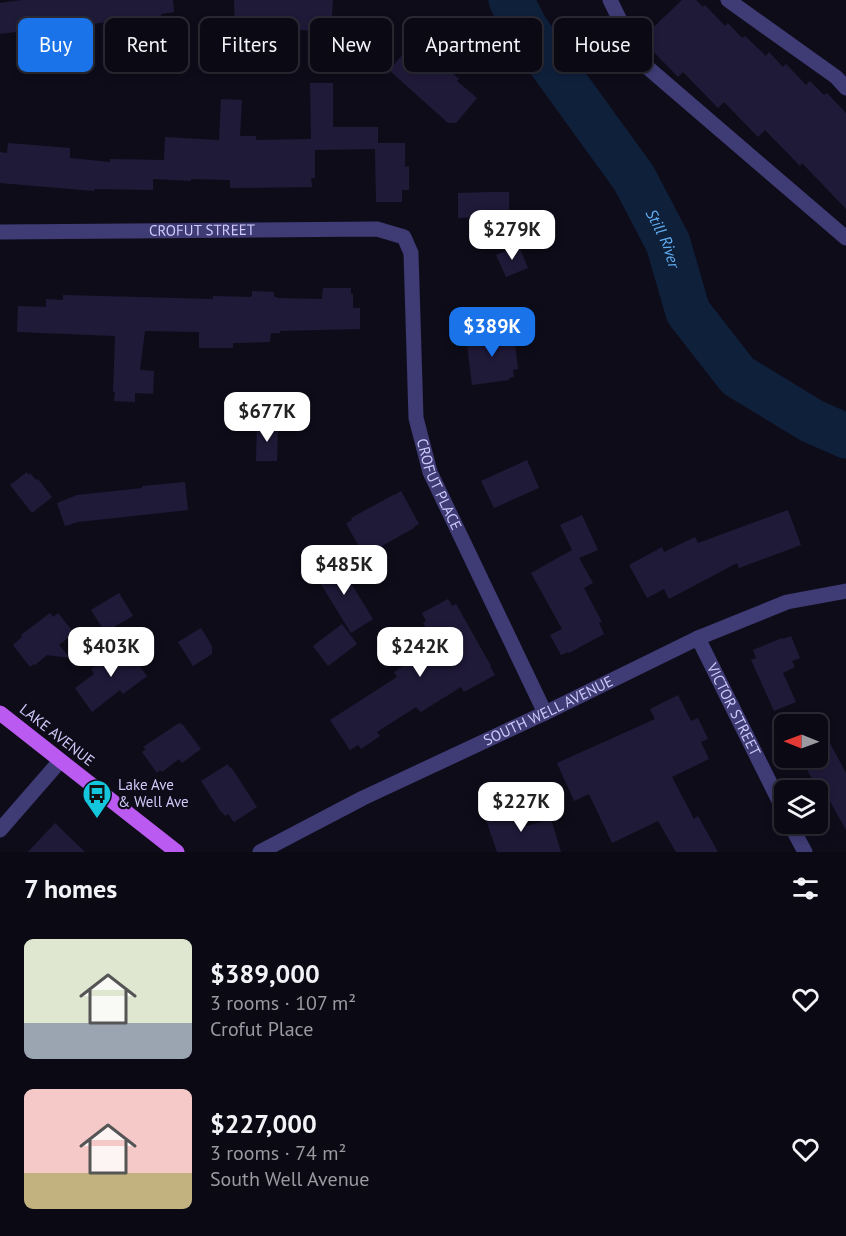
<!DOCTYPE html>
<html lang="en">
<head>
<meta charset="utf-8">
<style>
	body { margin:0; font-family:"PT Sans",sans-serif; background:#14121d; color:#f1f3f6; height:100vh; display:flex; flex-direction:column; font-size:22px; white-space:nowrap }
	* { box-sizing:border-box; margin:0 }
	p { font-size:20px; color:#9a9aa0 }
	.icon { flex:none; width:33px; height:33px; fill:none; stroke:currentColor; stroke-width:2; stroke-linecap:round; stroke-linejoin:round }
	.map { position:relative; height:852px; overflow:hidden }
	.panel { display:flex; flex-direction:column; background:#0b0914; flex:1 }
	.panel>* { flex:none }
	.banner { position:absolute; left:18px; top:18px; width:810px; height:54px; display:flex; gap:12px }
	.needle { width:39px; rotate:271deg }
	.tools { position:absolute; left:774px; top:714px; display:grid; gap:12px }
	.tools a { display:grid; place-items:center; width:54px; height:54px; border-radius:9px; background:#0b0914; box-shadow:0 3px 9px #0003,0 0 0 2px #2b2a34; font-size:30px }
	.price { position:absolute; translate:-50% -51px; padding:0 14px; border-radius:12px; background:#fff; color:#222; font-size:20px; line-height:39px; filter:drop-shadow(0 2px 3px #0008) }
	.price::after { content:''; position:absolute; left:50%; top:36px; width:18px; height:14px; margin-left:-9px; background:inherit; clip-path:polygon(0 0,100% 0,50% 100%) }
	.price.active { background:#1a73e8; color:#fff }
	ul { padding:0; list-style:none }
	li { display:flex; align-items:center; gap:18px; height:150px; padding:0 24px }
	li span { display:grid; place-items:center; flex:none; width:168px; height:120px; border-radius:9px; color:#555 }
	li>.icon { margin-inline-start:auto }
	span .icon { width:72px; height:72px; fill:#fffc; stroke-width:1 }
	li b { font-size:26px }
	h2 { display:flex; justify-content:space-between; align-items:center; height:72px; padding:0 24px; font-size:26px }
	.pill { padding:0 21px; border-radius:9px; background:#0b0914; box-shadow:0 3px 9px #0003,0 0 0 2px #2b2a34; font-size:21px; line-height:54px }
	.pill.active { background:#1a73e8; color:#fff }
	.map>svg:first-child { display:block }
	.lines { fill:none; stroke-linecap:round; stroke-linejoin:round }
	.river { stroke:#0f203b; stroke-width:45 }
	.building { fill:#201a39 }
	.minor { stroke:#3e3b75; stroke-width:15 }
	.major { stroke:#ba5af1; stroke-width:15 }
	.labels { text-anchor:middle; stroke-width:4.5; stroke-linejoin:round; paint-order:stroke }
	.street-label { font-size:15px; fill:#d0c9fa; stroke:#0f0c1a }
	.poi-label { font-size:15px; fill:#d0c9fa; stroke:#0f0c1a; text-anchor:start }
	.water-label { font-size:16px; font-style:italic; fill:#61adf1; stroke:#0f0c1a }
</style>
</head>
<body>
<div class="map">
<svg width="846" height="852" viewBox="0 0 846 852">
	<rect width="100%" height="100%" fill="#0f0c1a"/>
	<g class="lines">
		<!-- river -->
		<path class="river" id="s1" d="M511,0l15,29 108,149 34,65 20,69 50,64 74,45 34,15"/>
	</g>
	<!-- building -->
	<g class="building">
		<path d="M22,0h151l1,12 -13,2 1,8 -21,3 -1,-8 -47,7v-2l-93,12v-31z"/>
		<path d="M234,0h99l-2,32 -64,-4 1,6 -33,2z"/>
		<path d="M682,0h14l7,7 2,-2 20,21 3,-3 14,15 3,-2 21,20 3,-4 14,15 3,-3 20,21 4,-4 14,14 3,-2 19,20v96l-44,-46 -2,3 -35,-36 -7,7 -34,-35 -6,6 -35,-36 -5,5 -37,-38z"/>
		<path d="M414,42l20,18 2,-2 23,21 -2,2 20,17 -21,25h-8l-59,-53z"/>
		<path d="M310,83h23v44h45v16h27v24l4,-1v24h-7v12h-26l-1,-53 -60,1v28h-4l1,9 -82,1v-8l-39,-1v2l-38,-2v11l-58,-1 -1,2 -94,-8v-31l7,1 1,-10 62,5v10l40,4v-3l54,1 1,-23 54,3 2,-41 21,1 -2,36h16v4l55,-1z"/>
		<path d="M490,192h19v26l-24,1v-2l-27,1v-25z"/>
		<path d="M519,246l9,22 -22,9 -10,-22z"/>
		<path d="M323,288h28v6h2v14h7v21l-80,2v2h-9l-1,9 -37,1v5h-34v-16l-54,-1 -5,39 14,1 -1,23 -18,-1v9l-21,-1 1,-9h-2l2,-56 -97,-4 -1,-1 1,-25 28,1v-8l17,1v-5l150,4v-3l37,1 2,-1v-5l22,1v5h3v1l45,1z"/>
		<path d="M502,332v5l12,-1 4,33 -5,1 1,7 -5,1v2l-37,5 -6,-48z"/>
		<path d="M257,426h21l-1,35h-21z"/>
		<path d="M527,460l12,28 -45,20 -13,-27z"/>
		<path d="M27,472l2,3 1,-2 6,7 2,-1 14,18 -20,16 -22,-28z"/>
		<path d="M185,482l3,28 -110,12 -13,4 -8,-23 20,-8 65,-7v-2z"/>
		<path d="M401,491l18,33 -5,3v1l-50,28 -18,-33 6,-3 -1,-2 44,-24v1z"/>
		<path d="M788,510l13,35 -62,23 -2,-5 -68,36 -5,-10 -17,9 -18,-33 33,-18 2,5 31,-15 3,6z"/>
		<path d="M582,515l16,35 -19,8 14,25 -9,5 18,34 -3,1 5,11 -35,19 -1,-1 -7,3 -11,-20 12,-6 -31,-56 41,-23 -12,-25z"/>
		<path d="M336,559l37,60 -22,14 -37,-60z"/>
		<path d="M119,593l14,23 -28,16 -14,-22z"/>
		<path d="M448,599l4,7 4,-2 35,62h-1l5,9 -31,17 -3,-5 -40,25 -5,-5 -39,25 3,4 -19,13 -3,-4 -8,5 -20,-30 67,-43 -3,-5 42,-27 -13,-22 3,-2 -4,-8z"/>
		<path d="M50,613l3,4 5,-4 16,20 -15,12 11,13 -23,-3 -12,10 -1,-1 -4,3 -17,-22 9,-8 -1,-2z"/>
		<path d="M342,624l15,20 -29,22 -15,-20z"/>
		<path d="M201,628l11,18v8l-19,12 -15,-24z"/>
		<path d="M791,636l9,22 -8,3 3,6 -12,6 13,29 -22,9 -23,-51 5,-2 -3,-8 29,-12 1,1z"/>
		<path d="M124,645l23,31 -24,18 -3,-4 -28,22 -17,-24 19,-14 -3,-5z"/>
		<path d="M678,695l13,26 7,-3 10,21 -7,3 8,17 -37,18 22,42 4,-3 20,36h-42l-18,-31 -46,22 -23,-49 -15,7 -17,-38 98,-44 -5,-10z"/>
		<path d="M818,721l28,52v57l-20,-36 -5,2 -20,-38h17z"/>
		<path d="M179,723l4,2 18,24 -19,14 -3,-4 -17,13 -2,-2 -3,3 -15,-21 4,-3 -3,-2z"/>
		<path d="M228,764l2,4 1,-1 26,40 -23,15 -6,-8 -3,2 -3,-4h-1l-20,-31z"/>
		<path d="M519,806l7,20 25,-7 10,33h-64l-12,-35z"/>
		<path d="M55,823l30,29h-57z"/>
	</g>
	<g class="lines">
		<!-- minor -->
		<g class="minor">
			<path d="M610,0l30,61 206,177"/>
			<path d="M728,0l108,77 10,11"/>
			<path id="s2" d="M0,232l377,-3 27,8 7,16 5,165 14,54 115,241"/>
			<path id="s3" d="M698,638l86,173"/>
			<path d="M790,824l15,28"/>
			<path d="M0,830l60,-69"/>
			<path id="s4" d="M260,852l103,-54 182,-85 153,-75 89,-36 59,-11"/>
		</g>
		<!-- major -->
		<path class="major" d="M0,713l177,139"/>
	</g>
	<!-- icons -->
	<defs>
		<g id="bus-pin" transform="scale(1.5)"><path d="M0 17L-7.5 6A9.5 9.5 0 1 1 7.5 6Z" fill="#13c6dc" stroke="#0f0c1a"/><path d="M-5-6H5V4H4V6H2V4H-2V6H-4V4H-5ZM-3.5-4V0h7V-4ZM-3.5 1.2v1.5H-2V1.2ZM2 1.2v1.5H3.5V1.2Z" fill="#111"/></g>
	</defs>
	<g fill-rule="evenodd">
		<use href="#bus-pin" x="97" y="794"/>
	</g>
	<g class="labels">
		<!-- street labels -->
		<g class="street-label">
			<text dy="5" stroke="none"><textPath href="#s2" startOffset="202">CROFUT STREET</textPath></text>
			<text dy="5" stroke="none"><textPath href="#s2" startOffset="658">CROFUT PLACE</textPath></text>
			<text dy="5" stroke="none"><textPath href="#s3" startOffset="80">VICTOR STREET</textPath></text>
			<text dy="5" stroke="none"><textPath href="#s4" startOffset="321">SOUTH WELL AVENUE</textPath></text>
			<text transform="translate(57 735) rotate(38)" y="5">LAKE AVENUE</text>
		</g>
		<!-- poi labels -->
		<g class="poi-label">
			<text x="118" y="790">Lake Ave<tspan x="118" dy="17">&amp; Well Ave</tspan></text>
		</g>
		<!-- water labels -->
		<g class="water-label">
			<text dy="6" stroke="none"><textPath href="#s1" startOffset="284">Still River</textPath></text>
		</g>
	</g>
</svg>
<div class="tools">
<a><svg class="needle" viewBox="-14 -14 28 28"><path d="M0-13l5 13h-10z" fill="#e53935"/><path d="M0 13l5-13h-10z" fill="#9a9aa0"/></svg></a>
<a><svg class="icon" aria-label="layers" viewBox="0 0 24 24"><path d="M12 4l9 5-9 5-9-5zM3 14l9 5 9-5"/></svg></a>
</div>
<b class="price" style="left:512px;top:261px">$279K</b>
<b class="price active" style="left:492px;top:358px">$389K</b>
<b class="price" style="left:267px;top:443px">$677K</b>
<b class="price" style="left:344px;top:596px">$485K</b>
<b class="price" style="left:111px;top:678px">$403K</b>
<b class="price" style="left:420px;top:678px">$242K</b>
<b class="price" style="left:521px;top:833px">$227K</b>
<div class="banner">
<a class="pill active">Buy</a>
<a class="pill">Rent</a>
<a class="pill">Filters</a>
<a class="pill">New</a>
<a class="pill">Apartment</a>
<a class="pill">House</a>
</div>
</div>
<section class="panel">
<h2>7 homes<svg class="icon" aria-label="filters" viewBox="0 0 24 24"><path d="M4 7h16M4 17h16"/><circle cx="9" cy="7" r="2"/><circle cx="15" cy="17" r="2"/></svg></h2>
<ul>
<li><span style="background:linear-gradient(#dfe7d0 70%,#9aa5b1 0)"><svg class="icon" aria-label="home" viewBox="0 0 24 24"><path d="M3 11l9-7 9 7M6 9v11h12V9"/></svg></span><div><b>$389,000</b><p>3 rooms · 107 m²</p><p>Crofut Place</p></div><svg class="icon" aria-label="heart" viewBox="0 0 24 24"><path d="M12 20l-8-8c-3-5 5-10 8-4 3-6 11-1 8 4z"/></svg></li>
<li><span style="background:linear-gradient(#f6c9c9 70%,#c2b280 0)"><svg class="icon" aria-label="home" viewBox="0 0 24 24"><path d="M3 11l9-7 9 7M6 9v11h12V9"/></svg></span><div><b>$227,000</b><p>3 rooms · 74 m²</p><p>South Well Avenue</p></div><svg class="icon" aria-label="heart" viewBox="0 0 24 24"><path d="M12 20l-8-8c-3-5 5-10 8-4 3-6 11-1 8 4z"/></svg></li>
</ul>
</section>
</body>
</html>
